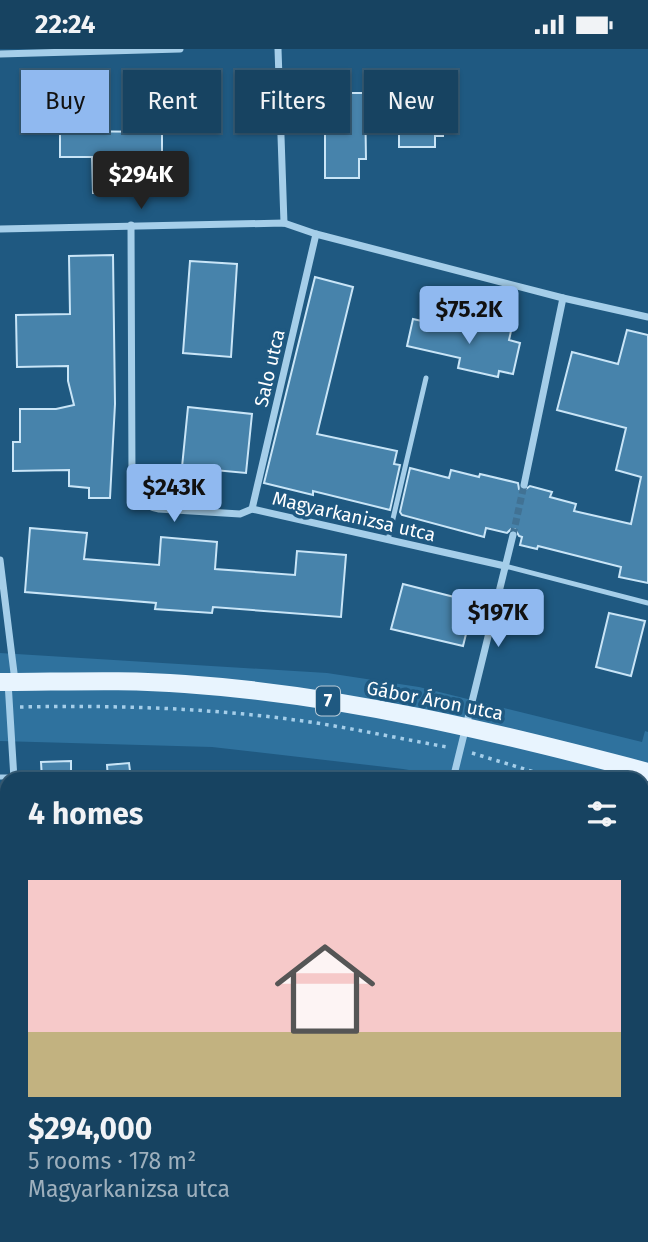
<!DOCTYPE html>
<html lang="en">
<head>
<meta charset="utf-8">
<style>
	body { margin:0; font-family:"Fira Sans",sans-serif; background:#244e6a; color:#f1f3f6; height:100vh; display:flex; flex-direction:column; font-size:26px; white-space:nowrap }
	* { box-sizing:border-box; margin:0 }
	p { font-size:23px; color:#9eb0bd }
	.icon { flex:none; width:38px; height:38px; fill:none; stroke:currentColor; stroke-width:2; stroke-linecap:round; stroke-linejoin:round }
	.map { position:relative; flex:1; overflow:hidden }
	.drawer { position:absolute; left:0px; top:723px; width:649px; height:471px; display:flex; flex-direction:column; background:#174361; border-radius:21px 21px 0 0; box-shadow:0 2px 5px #0004,0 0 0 2px #365c76 }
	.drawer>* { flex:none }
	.top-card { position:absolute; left:21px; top:21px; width:607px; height:63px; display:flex; gap:14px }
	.price { position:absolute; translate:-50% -60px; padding:0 16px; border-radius:7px; background:#90b9f0; color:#111; font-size:23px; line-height:46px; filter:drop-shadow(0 2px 4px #0008) }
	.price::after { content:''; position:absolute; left:50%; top:42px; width:21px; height:16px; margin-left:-10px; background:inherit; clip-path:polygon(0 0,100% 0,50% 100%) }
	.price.active { background:#222; color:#fff }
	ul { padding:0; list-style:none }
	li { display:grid; align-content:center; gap:14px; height:371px; padding:0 28px }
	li+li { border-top:2px solid #365c76 }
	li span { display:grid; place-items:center; height:217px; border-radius:0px; color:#555 }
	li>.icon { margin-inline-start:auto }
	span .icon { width:126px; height:126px; fill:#fffc; stroke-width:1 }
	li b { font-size:30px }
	h2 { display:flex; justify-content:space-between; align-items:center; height:84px; padding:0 28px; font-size:30px }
	.chip { padding:0 24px; border-radius:0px; background:#174361; box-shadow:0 2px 5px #0004,0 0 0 2px #365c76; font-size:24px; line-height:63px }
	.chip.active { background:#90b9f0; color:#111 }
	.status { display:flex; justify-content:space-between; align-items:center; height:49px; padding:0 35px; background:#174361; direction:ltr }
	.status svg { height:19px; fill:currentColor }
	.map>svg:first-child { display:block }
	.green { fill:#2f729e }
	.building { fill:#4783ab; stroke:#c9e5f7; stroke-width:2 }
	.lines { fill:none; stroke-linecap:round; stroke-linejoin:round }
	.street-tunnel { stroke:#417294; stroke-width:7; stroke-dasharray:7 3.5; stroke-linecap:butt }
	.path { stroke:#a5cee9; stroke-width:3.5; stroke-dasharray:3.5 5; stroke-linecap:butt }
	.lane { stroke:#a5cee9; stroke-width:5 }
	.street { stroke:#a5cee9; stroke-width:7 }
	.primary { stroke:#e8f4fe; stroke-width:18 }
	.labels { text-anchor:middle; stroke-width:7; stroke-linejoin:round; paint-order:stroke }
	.shield { fill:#1f5981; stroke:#bccdd9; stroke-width:2 }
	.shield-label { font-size:18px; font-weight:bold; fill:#fff }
	.street-label { font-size:19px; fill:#fff; stroke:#1f5981 }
</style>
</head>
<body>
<div class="status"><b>22:24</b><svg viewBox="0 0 49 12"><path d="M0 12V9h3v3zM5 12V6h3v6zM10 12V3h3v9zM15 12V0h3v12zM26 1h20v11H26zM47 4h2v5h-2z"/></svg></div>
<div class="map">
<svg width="648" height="1193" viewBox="0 0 648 1193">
	<rect width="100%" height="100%" fill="#1f5981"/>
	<!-- green -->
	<path class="green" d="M0,604l327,20 92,14 223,55 3,-11 3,1v107l-6,-2v-58h-180l-59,-10 -191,-22 -212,-6z"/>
	<!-- building -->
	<g class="building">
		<path d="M399,26h34v22h10v39h-8v11h-36z"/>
		<path d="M339,44h26l1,66h-7v19h-34v-65h14z"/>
		<path d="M60,82l102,1v25h-40l1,35 -30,1 -1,-36h-32z"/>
		<path d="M113,206l2,149 -5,94h-21v-10l-20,-2v-16l-56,1v-29h7v-33h36l18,-4 -6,-24v-15l-51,1 -1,-52 54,-1 -1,-58z"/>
		<path d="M190,212l47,3 -6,93 -48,-4z"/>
		<path d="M315,228l38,10 -36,147 80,17 -3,13 6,1 -10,45 -77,-19v4l-49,-12z"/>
		<path d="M413,270l58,13 2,-10 38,9 -2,9 11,3 -7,31 -14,-3 -1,6 -40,-9 2,-10 -53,-12z"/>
		<path d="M627,281l21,5v248l-29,-6 2,-10 -83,-21 -1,3 -17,-4 2,-8 -3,-1 -4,-7h-4l-4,4 -21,-5 -2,9 -82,-22 -2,-3 10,-44 39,10 2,-8 28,7 1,-3 38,9 1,6 4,2 7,-5 22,6 -2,5 26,7 -2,7 57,13 10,-47 -25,-7 10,-42 -69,-18 15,-58 46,12z"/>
		<path d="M188,358l64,7 -6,59 -64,-6z"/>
		<path d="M30,479l57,5 -3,26 75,6 2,-28 56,5 -2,27 80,6 2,-24 49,4 -5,62 -128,-10 -1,6 -57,-4 1,-6 -131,-11z"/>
		<path d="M403,535l71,18 -11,44 -72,-17z"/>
		<path d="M609,564l36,8 -14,55 -35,-9z"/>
		<path d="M71,712v15h-3v3h-26l-1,-17z"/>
		<path d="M129,714l2,16h-23l-1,-14z"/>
	</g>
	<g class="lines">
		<!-- street-tunnel -->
		<path class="street-tunnel" d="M513,486l11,-50"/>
		<!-- path -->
		<g class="path">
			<path d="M20,658c97,-2 194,1 290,15 46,7 92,17 137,25"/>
			<path d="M472,704l85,26"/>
			<path d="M642,762l6,2"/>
		</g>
		<!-- lane -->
		<g class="lane">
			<path d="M388,491l38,-162"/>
			<path d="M505,517l143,37"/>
			<path d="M0,728h14"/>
			<path d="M0,1029h7"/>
			<path d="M0,1073l7,-1"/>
		</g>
		<!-- street -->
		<g class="street">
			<path d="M278,0l6,174"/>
			<path d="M0,5l180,-5"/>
			<path d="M131,176l1,253c4,19 7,27 27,31l81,5 12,-5 253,57"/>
			<path d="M0,180l284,-6 32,11 247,64 85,19"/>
			<path d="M524,436l39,-187"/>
			<path d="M252,460l64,-275"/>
			<path d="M0,511l15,121"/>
			<path d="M8,633l6,97"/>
			<path d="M453,730l60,-244"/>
			<path d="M43,1186v7"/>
		</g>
		<!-- primary -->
		<path class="primary" d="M0,633c62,0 124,-3 185,2 158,11 311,48 463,88"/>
	</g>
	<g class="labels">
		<!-- shield labels -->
		<rect class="shield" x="316" y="637.5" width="24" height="29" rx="5"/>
		<g class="shield-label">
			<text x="328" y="658">7</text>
		</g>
		<!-- street labels -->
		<g class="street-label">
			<text transform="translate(269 319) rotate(-77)" y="7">Salo utca</text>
			<text transform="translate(354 467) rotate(13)" y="7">Magyarkanizsa utca</text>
			<text transform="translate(435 651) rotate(11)" y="7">Gábor Áron utca</text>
		</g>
	</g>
</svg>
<b class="price active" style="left:141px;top:162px">$294K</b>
<b class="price" style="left:469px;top:297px">$75.2K</b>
<b class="price" style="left:174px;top:475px">$243K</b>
<b class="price" style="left:498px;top:600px">$197K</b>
<div class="top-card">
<a class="chip active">Buy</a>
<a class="chip">Rent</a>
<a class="chip">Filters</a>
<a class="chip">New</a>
</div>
<section class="drawer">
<h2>4 homes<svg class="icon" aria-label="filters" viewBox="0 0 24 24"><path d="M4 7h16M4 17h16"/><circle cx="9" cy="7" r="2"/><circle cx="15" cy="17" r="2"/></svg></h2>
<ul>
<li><span style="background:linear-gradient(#f6c9c9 70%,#c2b280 0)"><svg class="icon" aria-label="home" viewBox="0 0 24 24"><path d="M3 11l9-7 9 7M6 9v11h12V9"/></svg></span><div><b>$294,000</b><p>5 rooms · 178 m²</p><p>Magyarkanizsa utca</p></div></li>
</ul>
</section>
</div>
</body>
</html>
